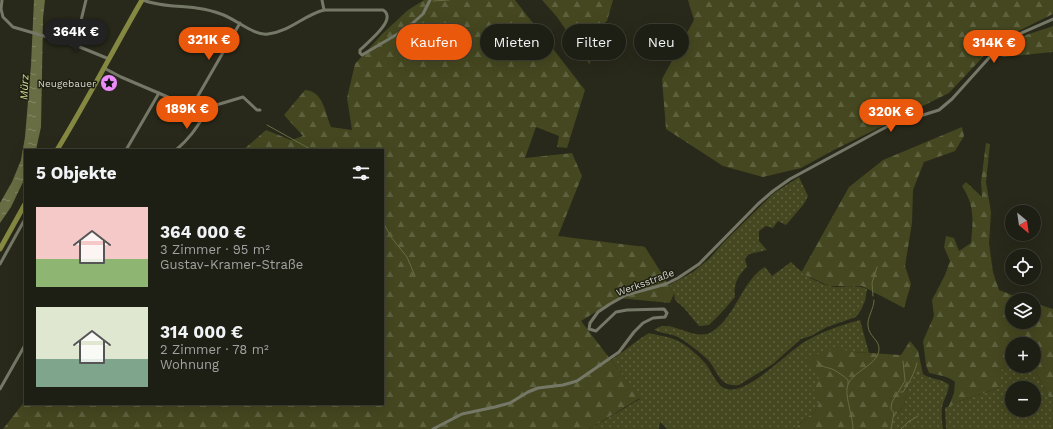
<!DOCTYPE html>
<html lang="de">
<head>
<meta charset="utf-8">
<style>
	body { margin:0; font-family:"Work Sans",sans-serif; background:#2b2c22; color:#f1f3f6; height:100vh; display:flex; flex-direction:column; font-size:15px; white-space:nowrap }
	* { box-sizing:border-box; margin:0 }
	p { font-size:13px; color:#a1a2a0 }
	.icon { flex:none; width:22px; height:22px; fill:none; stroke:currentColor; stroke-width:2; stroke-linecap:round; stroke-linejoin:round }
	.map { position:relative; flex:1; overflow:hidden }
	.panel { position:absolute; left:24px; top:149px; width:360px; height:256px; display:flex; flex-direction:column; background:#1e1f14; border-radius:0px; box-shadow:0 4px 16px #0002,0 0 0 1px #3c3d34 }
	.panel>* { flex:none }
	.guide { position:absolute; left:396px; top:24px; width:380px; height:36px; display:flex; gap:8px }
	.needle { width:26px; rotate:151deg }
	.tools { position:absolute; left:1005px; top:205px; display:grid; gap:8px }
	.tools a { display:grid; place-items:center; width:36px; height:36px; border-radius:50%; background:#1e1f14; box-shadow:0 4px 16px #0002,0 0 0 1px #3c3d34; font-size:20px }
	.price { position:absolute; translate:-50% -34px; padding:0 9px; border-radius:14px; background:#ea580c; color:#fff; font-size:13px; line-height:26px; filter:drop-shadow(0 1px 2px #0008) }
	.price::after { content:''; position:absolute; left:50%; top:24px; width:12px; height:9px; margin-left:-6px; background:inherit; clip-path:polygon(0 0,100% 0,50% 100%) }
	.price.selected { background:#222; color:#fff }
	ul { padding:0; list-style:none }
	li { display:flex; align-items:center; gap:12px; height:100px; padding:0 12px }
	li span { display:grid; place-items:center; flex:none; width:112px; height:80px; border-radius:0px; color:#555 }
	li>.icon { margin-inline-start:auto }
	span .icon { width:48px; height:48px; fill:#fffc; stroke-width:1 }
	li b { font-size:17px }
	h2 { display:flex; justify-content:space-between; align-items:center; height:48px; padding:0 12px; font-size:17px }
	.tag { padding:0 14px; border-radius:18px; background:#1e1f14; box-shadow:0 4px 16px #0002,0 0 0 1px #3c3d34; font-size:14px; line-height:36px }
	.tag.selected { background:#ea580c; color:#fff }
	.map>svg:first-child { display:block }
	.grass { fill:url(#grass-dots); fill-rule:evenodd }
	.forest { fill:url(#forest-firs) }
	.water { fill:url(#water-ripples) }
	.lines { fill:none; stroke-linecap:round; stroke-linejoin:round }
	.stream { stroke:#696d43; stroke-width:1 }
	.street { stroke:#767867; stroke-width:3 }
	.primary { stroke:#848841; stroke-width:5 }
	.labels { text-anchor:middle; stroke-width:3; stroke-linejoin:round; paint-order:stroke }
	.poi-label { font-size:10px; fill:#d5d6cd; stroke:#1e1f11; text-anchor:end }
	.street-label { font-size:10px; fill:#d5d6cd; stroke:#1e1f11 }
	.water-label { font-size:11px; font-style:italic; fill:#d7dd98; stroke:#1e1f11 }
</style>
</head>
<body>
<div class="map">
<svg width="1053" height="429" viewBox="0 0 1053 429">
	<defs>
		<pattern id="grass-dots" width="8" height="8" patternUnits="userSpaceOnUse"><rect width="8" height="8" fill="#44471f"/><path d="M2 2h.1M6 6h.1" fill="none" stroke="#5e613e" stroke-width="1.8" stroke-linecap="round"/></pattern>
		<pattern id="forest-firs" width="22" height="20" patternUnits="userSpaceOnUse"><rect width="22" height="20" fill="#44471f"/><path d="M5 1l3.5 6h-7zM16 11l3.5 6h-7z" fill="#5e613e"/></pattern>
		<pattern id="water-ripples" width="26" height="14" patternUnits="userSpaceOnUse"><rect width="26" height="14" fill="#696d43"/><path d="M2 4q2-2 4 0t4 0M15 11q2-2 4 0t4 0" fill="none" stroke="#848866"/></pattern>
	</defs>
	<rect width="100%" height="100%" fill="#28291a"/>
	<!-- grass -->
	<g class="grass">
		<path d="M799,177l9,19 -4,8 -18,21 -8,-4 -5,7 -7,-2 -7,5v10l8,9 -18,4 -4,5 2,8c-9,8 -14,18 -12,30l-13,15 -13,13 -10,1 -15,-18 -9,-8 -1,-7 -5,-8 24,-13 17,-14 14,-16 50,-49z"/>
		<path d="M791,262c10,11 24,20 38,24 12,3 26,-3 38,3l-2,12 -4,9 -5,7 -29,10 -16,9 -10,3 -28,25 -34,21c-21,3 -21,-16 -33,-27 -8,-7 -24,-21 -34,-23 -6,-2 -12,-2 -18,-5 15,-14 41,14 59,1 23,-15 30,-52 52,-64l7,9z"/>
		<path d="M860,320l9,33 -14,-1 -36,26 2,21 -6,12 -21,18h-127l-7,-7 -1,7h-70l51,-30 -29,-39c13,-8 24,-19 38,-27 9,3 20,3 29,8 10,5 21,15 28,23 6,8 11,23 21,25 21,6 61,-38 79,-48 17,-10 35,-16 54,-21z"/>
		<path d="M1012,363v3h21l17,33 3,-2v32h-107l-1,-21 12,-6 42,-14v-17zM1012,388h22v22h-22z"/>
		<path d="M923,374c8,6 19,4 26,11 -1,8 -5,14 -7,22 -1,7 0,15 1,22h-50v-11l11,-12 5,-24 3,-7z"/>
	</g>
	<!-- forest -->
	<g class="forest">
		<path d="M424,0h91l70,90 -18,58 -10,-1 2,-11 -23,-9 -11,31 47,-5 10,23 -24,60 87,11 29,46 -4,10 -52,-5 -37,23 59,77 -51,31h-586l22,-28v3h358v-254h-140l23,-20 25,10 12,-4 -19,-21 21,-25c18,1 20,22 26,37l21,3 -5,-32 8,-34 27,-30 26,-24z"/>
		<path d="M542,0h71l-6,21 -16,12 -1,32 -33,-48z"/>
		<path d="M688,0h365v14l-55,27 -49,52 -117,58 -31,17 -38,9 -40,-11 -57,-37 -4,-50 32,-59z"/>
		<path d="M1053,26v26l-51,5 2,-8 22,-14z"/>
		<path d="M962,127l2,9 -9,15 -31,11 -11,28 -1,33 -7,43 6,18 -7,24 -42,-22h-33l-28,-13 48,-86 34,-27z"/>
		<path d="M986,143l4,1 -4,38 5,30 -2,31 4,29 6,18 26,10h-13v22h22v-19l19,6v88l-3,2 -17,-33 1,-22h-22v19l-13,8v17l-42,14 -9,6 6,-15 1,-11c-7,-6 -17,-7 -26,-9l-3,-8 -3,-24 11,-25 -2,-16 13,-25 5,-14 -6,-14 2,-11 8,2 5,13 12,-8c2,-23 4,-37 -9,-57l4,-4 16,15 -1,-15z"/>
		<path d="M910,341l8,10 5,23 -11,1 -3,7 -5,24 -11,12v11h-99l21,-18 6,-12 -8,-6 6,-15 -14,-19 29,-11 21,4 46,3z"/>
	</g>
	<!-- water -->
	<path class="water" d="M34,0h11l-2,18 -2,109 -5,23h-11v28l-14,29 -11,16v-20l12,-21 9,-22 4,-23 6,-72z"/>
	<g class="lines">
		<!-- stream -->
		<g class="stream">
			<path d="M433,1l16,-1"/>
			<path d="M267,125l45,25"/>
			<path d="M384,224l7,13 16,20 8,19"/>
			<path d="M873,296l-1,-13 5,-16"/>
			<path d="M817,361c6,8 9,5 17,9 5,3 10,6 14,10v4"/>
			<path d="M900,392h3c6,-10 11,-17 14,-29"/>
			<path d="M853,429c0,-12 -7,-29 -6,-40 1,-17 30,-22 32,-39 1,-10 -10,-13 -11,-24 -1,-9 6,-17 6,-26"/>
			<path d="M891,429l3,-16 -3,-4 1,-7 13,-21 -2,-20"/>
			<path d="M901,429l7,-7 10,-6"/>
		</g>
		<!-- street -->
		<g class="street">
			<path d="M2,0l-1,9 2,8 10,10 62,18 34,14"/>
			<path d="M143,0c10,4 20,5 30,6 16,1 33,2 48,8 15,5 33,22 47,20 21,-2 36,-19 56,-24h59c15,9 -15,32 -23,40v3l2,2 44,-26 17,-15 7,-14"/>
			<path d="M322,0l2,10"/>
			<path d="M75,45l11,-45"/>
			<path d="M104,68l17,9 75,32h7l40,-12 14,13h3"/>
			<path d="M191,108l49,-85"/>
			<path d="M126,150l33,-57"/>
			<path d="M176,150c13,-11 19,-20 28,-34l-1,-7"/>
			<path d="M0,264l25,-45"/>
			<path d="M0,389l25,-44"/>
			<path d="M433,429l29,-15 33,-7 15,-4 18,-11 10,-4 25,-3 14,-4 42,-29 15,-20 9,-9 10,-5 12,-1 2,-4 -3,-4 -37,1 -11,2 -20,19 -7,-2 1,-6 8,-11 12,-8 16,-9 40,-11 12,-6 21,-14 59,-60 15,-13 17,-12 98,-53 51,-16 13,-11 44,-49 14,-12 43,-19"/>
		</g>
		<!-- primary -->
		<g class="primary">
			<path d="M57,150c30,-49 56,-100 85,-150"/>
			<path d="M0,249l25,-45"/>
		</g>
	</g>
	<!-- icons -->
	<defs>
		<g id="sight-disc" transform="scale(0.9)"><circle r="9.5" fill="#ec8cfa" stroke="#1e1f11"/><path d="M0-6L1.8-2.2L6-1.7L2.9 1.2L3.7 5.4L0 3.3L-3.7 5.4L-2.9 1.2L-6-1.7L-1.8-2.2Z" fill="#111"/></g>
	</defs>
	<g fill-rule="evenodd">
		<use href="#sight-disc" x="109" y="83"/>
	</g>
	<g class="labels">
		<!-- poi labels -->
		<g class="poi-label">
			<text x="96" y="87">Neugebauer</text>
		</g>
		<!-- street labels -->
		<g class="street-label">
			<text transform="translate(645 282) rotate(-20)" y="4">Werksstraße</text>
		</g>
		<!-- water labels -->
		<g class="water-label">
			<text transform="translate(24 87) rotate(-88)" y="4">Mürz</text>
		</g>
	</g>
</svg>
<div class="tools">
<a><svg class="needle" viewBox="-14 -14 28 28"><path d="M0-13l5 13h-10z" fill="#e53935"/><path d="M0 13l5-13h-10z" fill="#a1a2a0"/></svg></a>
<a><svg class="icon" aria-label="locate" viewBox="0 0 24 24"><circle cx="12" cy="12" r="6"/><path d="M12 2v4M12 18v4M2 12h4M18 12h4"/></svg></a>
<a><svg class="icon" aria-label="layers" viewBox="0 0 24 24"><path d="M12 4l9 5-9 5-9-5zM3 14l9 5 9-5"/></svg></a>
<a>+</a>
<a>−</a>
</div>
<b class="price selected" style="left:76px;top:53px">364K €</b>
<b class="price" style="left:209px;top:61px">321K €</b>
<b class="price" style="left:994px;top:64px">314K €</b>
<b class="price" style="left:187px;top:130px">189K €</b>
<b class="price" style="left:891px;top:133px">320K €</b>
<div class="guide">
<a class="tag selected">Kaufen</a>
<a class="tag">Mieten</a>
<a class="tag">Filter</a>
<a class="tag">Neu</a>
</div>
<section class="panel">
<h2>5 Objekte<svg class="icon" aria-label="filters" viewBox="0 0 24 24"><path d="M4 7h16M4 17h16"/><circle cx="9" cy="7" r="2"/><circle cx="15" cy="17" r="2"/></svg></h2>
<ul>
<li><span style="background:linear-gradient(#f6c9c9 65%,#8fb573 0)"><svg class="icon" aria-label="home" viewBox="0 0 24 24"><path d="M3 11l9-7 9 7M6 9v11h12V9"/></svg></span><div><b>364 000 €</b><p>3 Zimmer · 95 m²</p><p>Gustav-Kramer-Straße</p></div></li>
<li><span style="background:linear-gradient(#dfe7d0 65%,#7fa58c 0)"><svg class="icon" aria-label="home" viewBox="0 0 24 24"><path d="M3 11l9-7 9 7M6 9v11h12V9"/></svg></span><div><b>314 000 €</b><p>2 Zimmer · 78 m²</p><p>Wohnung</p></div></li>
</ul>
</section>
</div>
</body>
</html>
